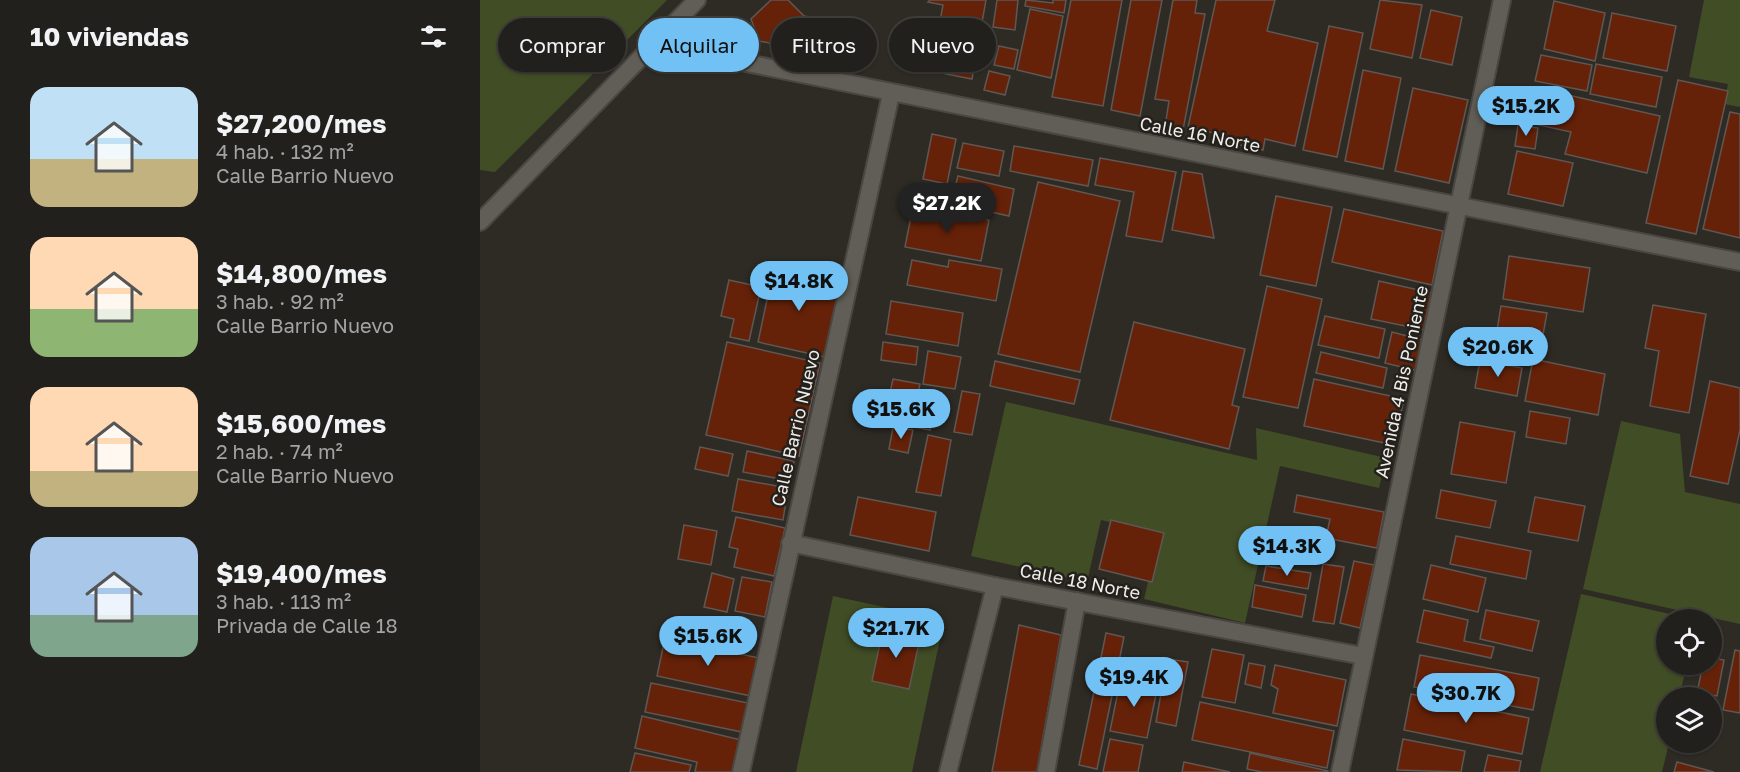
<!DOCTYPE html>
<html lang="es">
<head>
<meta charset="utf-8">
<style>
	body { margin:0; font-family:"Golos Text",sans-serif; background:#2a2825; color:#f1f3f6; height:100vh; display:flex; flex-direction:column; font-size:22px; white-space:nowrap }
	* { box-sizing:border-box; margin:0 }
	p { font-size:20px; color:#a2a3a3 }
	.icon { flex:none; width:33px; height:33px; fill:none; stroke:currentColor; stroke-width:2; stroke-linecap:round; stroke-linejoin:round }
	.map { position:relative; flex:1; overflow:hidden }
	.details { display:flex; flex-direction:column; background:#22201c; width:480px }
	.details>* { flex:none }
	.hud { position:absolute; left:18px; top:18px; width:570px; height:54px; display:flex; gap:12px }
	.fabs { position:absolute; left:1176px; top:609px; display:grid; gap:12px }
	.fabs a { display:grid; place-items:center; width:66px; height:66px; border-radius:50%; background:#22201c; box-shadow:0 2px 4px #0004,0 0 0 2px #3f3e3b; font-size:30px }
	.price { position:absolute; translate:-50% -51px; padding:0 14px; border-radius:21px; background:#71c1f5; color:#111; font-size:20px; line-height:39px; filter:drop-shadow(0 2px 3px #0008) }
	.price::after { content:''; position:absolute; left:50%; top:36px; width:18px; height:14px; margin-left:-9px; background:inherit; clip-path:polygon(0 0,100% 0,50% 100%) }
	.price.selected { background:#222; color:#fff }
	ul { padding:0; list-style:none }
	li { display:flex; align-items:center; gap:18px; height:150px; padding:0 30px }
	li span { display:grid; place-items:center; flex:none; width:168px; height:120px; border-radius:18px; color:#555 }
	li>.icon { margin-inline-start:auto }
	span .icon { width:72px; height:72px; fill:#fffc; stroke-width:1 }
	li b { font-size:26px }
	h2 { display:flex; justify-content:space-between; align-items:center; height:72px; padding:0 30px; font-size:26px }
	.chip { padding:0 21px; border-radius:27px; background:#22201c; box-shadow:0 2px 4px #0004,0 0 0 2px #3f3e3b; font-size:21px; line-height:54px }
	.chip.selected { background:#71c1f5; color:#111 }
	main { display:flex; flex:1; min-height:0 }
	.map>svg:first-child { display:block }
	.green { fill:#414d25 }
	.building { fill:#652208; stroke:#5f5754; stroke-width:1.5 }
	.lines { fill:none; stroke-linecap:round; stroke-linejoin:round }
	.minor-casing { stroke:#4a4743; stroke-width:20 }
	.minor { stroke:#615e57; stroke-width:16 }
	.labels { text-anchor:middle; stroke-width:5; stroke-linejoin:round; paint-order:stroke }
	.street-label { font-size:18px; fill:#efede9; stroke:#24211c }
</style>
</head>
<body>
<main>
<section class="details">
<h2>10 viviendas<svg class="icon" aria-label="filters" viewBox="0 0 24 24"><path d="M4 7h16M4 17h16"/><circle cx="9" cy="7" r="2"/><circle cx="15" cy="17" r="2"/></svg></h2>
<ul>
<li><span style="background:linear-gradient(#bfe0f5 60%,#c2b280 0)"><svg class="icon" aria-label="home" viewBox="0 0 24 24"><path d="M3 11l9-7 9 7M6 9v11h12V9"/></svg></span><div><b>$27,200/mes</b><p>4 hab. · 132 m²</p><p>Calle Barrio Nuevo</p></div></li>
<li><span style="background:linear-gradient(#ffd9b3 60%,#8fb573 0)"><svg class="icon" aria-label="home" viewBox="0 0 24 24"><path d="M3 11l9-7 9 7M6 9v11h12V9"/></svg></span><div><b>$14,800/mes</b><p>3 hab. · 92 m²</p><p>Calle Barrio Nuevo</p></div></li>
<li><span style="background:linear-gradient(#ffd9b3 70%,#c2b280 0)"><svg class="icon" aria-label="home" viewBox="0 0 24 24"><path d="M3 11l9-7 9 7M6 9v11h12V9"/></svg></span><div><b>$15,600/mes</b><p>2 hab. · 74 m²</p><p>Calle Barrio Nuevo</p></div></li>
<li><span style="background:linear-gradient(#a9c7e8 65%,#7fa58c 0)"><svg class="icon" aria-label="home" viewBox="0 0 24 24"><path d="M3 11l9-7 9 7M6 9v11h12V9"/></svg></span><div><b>$19,400/mes</b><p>3 hab. · 113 m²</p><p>Privada de Calle 18</p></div></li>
</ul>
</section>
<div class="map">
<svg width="1260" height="772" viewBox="0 0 1260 772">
	<rect width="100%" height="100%" fill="#2e2b25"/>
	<!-- green -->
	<g class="green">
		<path d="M0,0h187l-172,172 -15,-2z"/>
		<path d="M1224,0h36v107l-16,-3 4,-20 -39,-7z"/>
		<path d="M526,402l251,58 -1,-32 130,30 -7,30 -99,-22 -35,157 -101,-24 15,-65 -58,-14 -14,62 -116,-26z"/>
		<path d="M1141,421l59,13 5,58 55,12v120l-157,-35z"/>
		<path d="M1101,594l111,25 -26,1v44l21,1 -8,32 -13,1v44l3,1 -7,29h-122z"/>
		<path d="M353,596l111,24 -32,152h-116z"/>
	</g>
	<!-- building -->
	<g class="building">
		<path d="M291,0h17l16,16 67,13 -6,33 -106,-21 -8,-22z"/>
		<path d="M450,0h56l-14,79 -41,-8 12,-66 -15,-3z"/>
		<path d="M517,0h21l-3,30 -22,-3z"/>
		<path d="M546,0l27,3v-3h13l-2,13 -39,-7z"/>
		<path d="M591,0h51l-19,106 -51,-9z"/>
		<path d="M651,0h31l-22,116 -29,-6z"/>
		<path d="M693,0h24l-2,13 10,1 -22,116 -18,-3 4,-26 -14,-2z"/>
		<path d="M736,0h59l-8,31 51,12 -23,103 -30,-7 -2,11 -47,-10 2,-6 -30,-7z"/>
		<path d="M900,0l42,5 -10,53 -42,-9z"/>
		<path d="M1074,1l51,12 -10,48 -51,-12z"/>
		<path d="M550,9l33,7 -12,62 -34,-8z"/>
		<path d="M951,10l31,7 -10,48 -32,-7z"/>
		<path d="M1132,13l64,13 -9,45 -64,-13z"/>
		<path d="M849,26l34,7 -26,124 -34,-7z"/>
		<path d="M425,36l16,3 -5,26 -16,-3z"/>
		<path d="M519,46l19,4 -4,19 -20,-4z"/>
		<path d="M1061,55l51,10 -5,26 -52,-10z"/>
		<path d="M1116,64l66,13 -6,30 -66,-13z"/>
		<path d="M883,70l38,8 -18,91 -38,-8z"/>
		<path d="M509,71l21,5 -5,19 -21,-5z"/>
		<path d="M1198,80l50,11 -32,143 -50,-11z"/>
		<path d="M1053,87l127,29 -13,57 -82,-19 6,-22 -46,-10z"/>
		<path d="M933,88l55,12 -19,83 -54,-12z"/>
		<path d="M1250,112l10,2v124l-37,-9z"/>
		<path d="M1038,125l20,3 -3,21 -20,-3z"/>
		<path d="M452,134l24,5 -9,45 -24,-5z"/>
		<path d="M483,143l41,8 -5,25 -42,-8z"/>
		<path d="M534,146l79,14 -5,26 -78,-15z"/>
		<path d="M1037,151l56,12 -10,43 -55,-12z"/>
		<path d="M620,158l76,14 -14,70 -36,-6 8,-44 -39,-7z"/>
		<path d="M703,171l19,3 12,64 -42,-8z"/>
		<path d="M478,176l56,13 -5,27 -58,-13z"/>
		<path d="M558,182l82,19 -40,171 -82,-18z"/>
		<path d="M796,196l56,11 -16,79 -56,-11z"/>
		<path d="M433,206l76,14 -8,41 -76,-14z"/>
		<path d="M864,209l99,22 -11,54 -100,-23z"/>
		<path d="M1029,256l81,12 -7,44 -80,-13z"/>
		<path d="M432,260l36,7 1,-7 53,9 -6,32 -89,-16z"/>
		<path d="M294,267l67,15 -16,75 -67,-15z"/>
		<path d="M249,280l32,7 -12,54 -19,-4 4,-18 -13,-3z"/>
		<path d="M899,281l53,12 -7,37 -54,-11z"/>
		<path d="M787,286l55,13 -24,109 -55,-11z"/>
		<path d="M411,301l72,12 -5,33 -72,-12z"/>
		<path d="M1173,305l53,9 -17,99 -39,-7 9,-55 -14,-3z"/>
		<path d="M1021,306l46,7 -7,38 -45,-8z"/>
		<path d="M845,316l60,13 -6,29 -61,-13z"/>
		<path d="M654,322l111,27 -13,56 7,2 -10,42 -119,-29z"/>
		<path d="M912,332l34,9 -8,30 -33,-8z"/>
		<path d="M247,342l93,21 -21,93 -93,-21z"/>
		<path d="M403,342l35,5 -2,18 -35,-5z"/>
		<path d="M448,351l33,6 -6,32 -32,-5z"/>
		<path d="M841,352l66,16 -4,20 -67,-15z"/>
		<path d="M1053,359l72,15 -7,41 -73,-14z"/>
		<path d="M1000,360l42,8 -5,28 -42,-8z"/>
		<path d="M515,361l85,19 -6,24 -84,-18z"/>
		<path d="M413,379l27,5 -4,18 -27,-5z"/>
		<path d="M834,379l90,20 -10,46 -90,-19z"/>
		<path d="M1230,381l30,7v42l-12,54 -38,-8z"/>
		<path d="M482,391l18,3 -8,41 -18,-3z"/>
		<path d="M393,403l60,12 -3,15 -61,-12z"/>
		<path d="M1050,411l40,7 -4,26 -40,-7z"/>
		<path d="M980,422l55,10 -9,51 -55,-9z"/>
		<path d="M413,427l20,3 -5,23 -19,-4z"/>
		<path d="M448,435l23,5 -10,56 -25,-4z"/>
		<path d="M220,447l33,7 -5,22 -33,-7z"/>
		<path d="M267,451l47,10 -3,20 -48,-9z"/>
		<path d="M258,479l50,9 -5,32 -51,-9z"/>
		<path d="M961,490l55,11 -6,27 -54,-10z"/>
		<path d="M817,495l87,17 -7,36 -51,-10 4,-19 -36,-7z"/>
		<path d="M378,497l78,15 -7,39 -79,-16z"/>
		<path d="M1055,497l50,9 -7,35 -50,-9z"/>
		<path d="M256,517l49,11 -11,48 -40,-9 4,-18 -9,-2z"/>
		<path d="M631,520l53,13 -12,49 -53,-13z"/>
		<path d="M204,525l33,6 -6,34 -33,-6z"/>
		<path d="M976,536l75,15 -5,28 -76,-15z"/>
		<path d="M874,561l20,4 -14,63 -20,-5z"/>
		<path d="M843,564l21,3 -10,57 -21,-3z"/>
		<path d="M951,565l55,13 -8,34 -55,-13z"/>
		<path d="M786,566l45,7 -3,16 -45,-8z"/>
		<path d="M232,573l22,6 -7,33 -23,-5z"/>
		<path d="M262,577l30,5 -7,35 -30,-6z"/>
		<path d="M775,585l51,10 -4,22 -50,-10z"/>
		<path d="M944,610l44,10 -4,21 30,6 -3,11 -74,-16z"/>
		<path d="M1006,610l53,11 -7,30 -52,-12z"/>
		<path d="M539,625l42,10 -24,137h-45z"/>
		<path d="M403,629l37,9 -11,51 -37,-8z"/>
		<path d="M626,633l18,4 -27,132 -18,-4z"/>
		<path d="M185,638l94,20 -8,38 -94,-20z"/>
		<path d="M732,649l32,6 -9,48 -33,-6z"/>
		<path d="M1255,650l5,1v62l-17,-3z"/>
		<path d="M940,655l119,23 -6,32 -119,-23z"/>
		<path d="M1232,658l12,2 -7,36 -20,-3 6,-29h9z"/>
		<path d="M687,659l21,3 -12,64 -20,-4z"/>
		<path d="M769,663l16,3 -4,22 -16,-4z"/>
		<path d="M795,665l71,15 -9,46 -64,-13 5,-24 -7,-4z"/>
		<path d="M641,677l37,8 -11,53 -37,-7z"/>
		<path d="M171,683l97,20 -6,29 -97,-20z"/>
		<path d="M931,694l118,24 -7,36 -118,-24z"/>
		<path d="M720,702l134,29 -7,37 -135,-28z"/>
		<path d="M162,716l99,24 -7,32h-39l2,-10 -62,-14z"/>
		<path d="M630,739l33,6 -5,27h-35z"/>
		<path d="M923,739l62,12 -4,21 -64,-2z"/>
		<path d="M155,753l56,12 -2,7h-59z"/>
		<path d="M770,753l78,18v1h-66l-15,-3z"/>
		<path d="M1008,755l33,6 -2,11h-35z"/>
		<path d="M704,762l46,10h-48z"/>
		<path d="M1197,762l37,10h-40z"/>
	</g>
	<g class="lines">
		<!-- minor casing -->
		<g class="minor-casing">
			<g id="minor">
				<path d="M172,44l1088,218"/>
				<path d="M0,222l217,-222"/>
				<path d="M310,543l205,43 368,70"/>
				<path d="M261,772l150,-678"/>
				<path d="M468,772l47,-186"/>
				<path d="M566,772l31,-171"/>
				<path d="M860,772l162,-772"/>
			</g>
		</g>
		<!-- minor -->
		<use href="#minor" class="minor"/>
	</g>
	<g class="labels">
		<!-- street labels -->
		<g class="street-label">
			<text transform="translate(720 135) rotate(11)" y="6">Calle 16 Norte</text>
			<text transform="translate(922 382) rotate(-78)" y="6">Avenida 4 Bis Poniente</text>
			<text transform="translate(316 428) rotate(-77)" y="6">Calle Barrio Nuevo</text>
			<text transform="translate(600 582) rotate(11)" y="6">Calle 18 Norte</text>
		</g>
	</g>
</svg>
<div class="fabs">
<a><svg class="icon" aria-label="locate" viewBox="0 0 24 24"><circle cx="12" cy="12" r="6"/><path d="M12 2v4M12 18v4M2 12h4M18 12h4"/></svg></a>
<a><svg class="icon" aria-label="layers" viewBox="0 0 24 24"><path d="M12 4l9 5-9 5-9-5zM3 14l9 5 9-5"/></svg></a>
</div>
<b class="price" style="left:1046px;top:137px">$15.2K</b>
<b class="price selected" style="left:467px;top:234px">$27.2K</b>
<b class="price" style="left:319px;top:312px">$14.8K</b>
<b class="price" style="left:1018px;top:378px">$20.6K</b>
<b class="price" style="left:421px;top:440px">$15.6K</b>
<b class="price" style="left:807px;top:577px">$14.3K</b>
<b class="price" style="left:416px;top:659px">$21.7K</b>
<b class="price" style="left:228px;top:667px">$15.6K</b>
<b class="price" style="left:654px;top:708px">$19.4K</b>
<b class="price" style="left:986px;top:724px">$30.7K</b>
<div class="hud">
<a class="chip">Comprar</a>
<a class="chip selected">Alquilar</a>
<a class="chip">Filtros</a>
<a class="chip">Nuevo</a>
</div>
</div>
</main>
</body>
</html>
